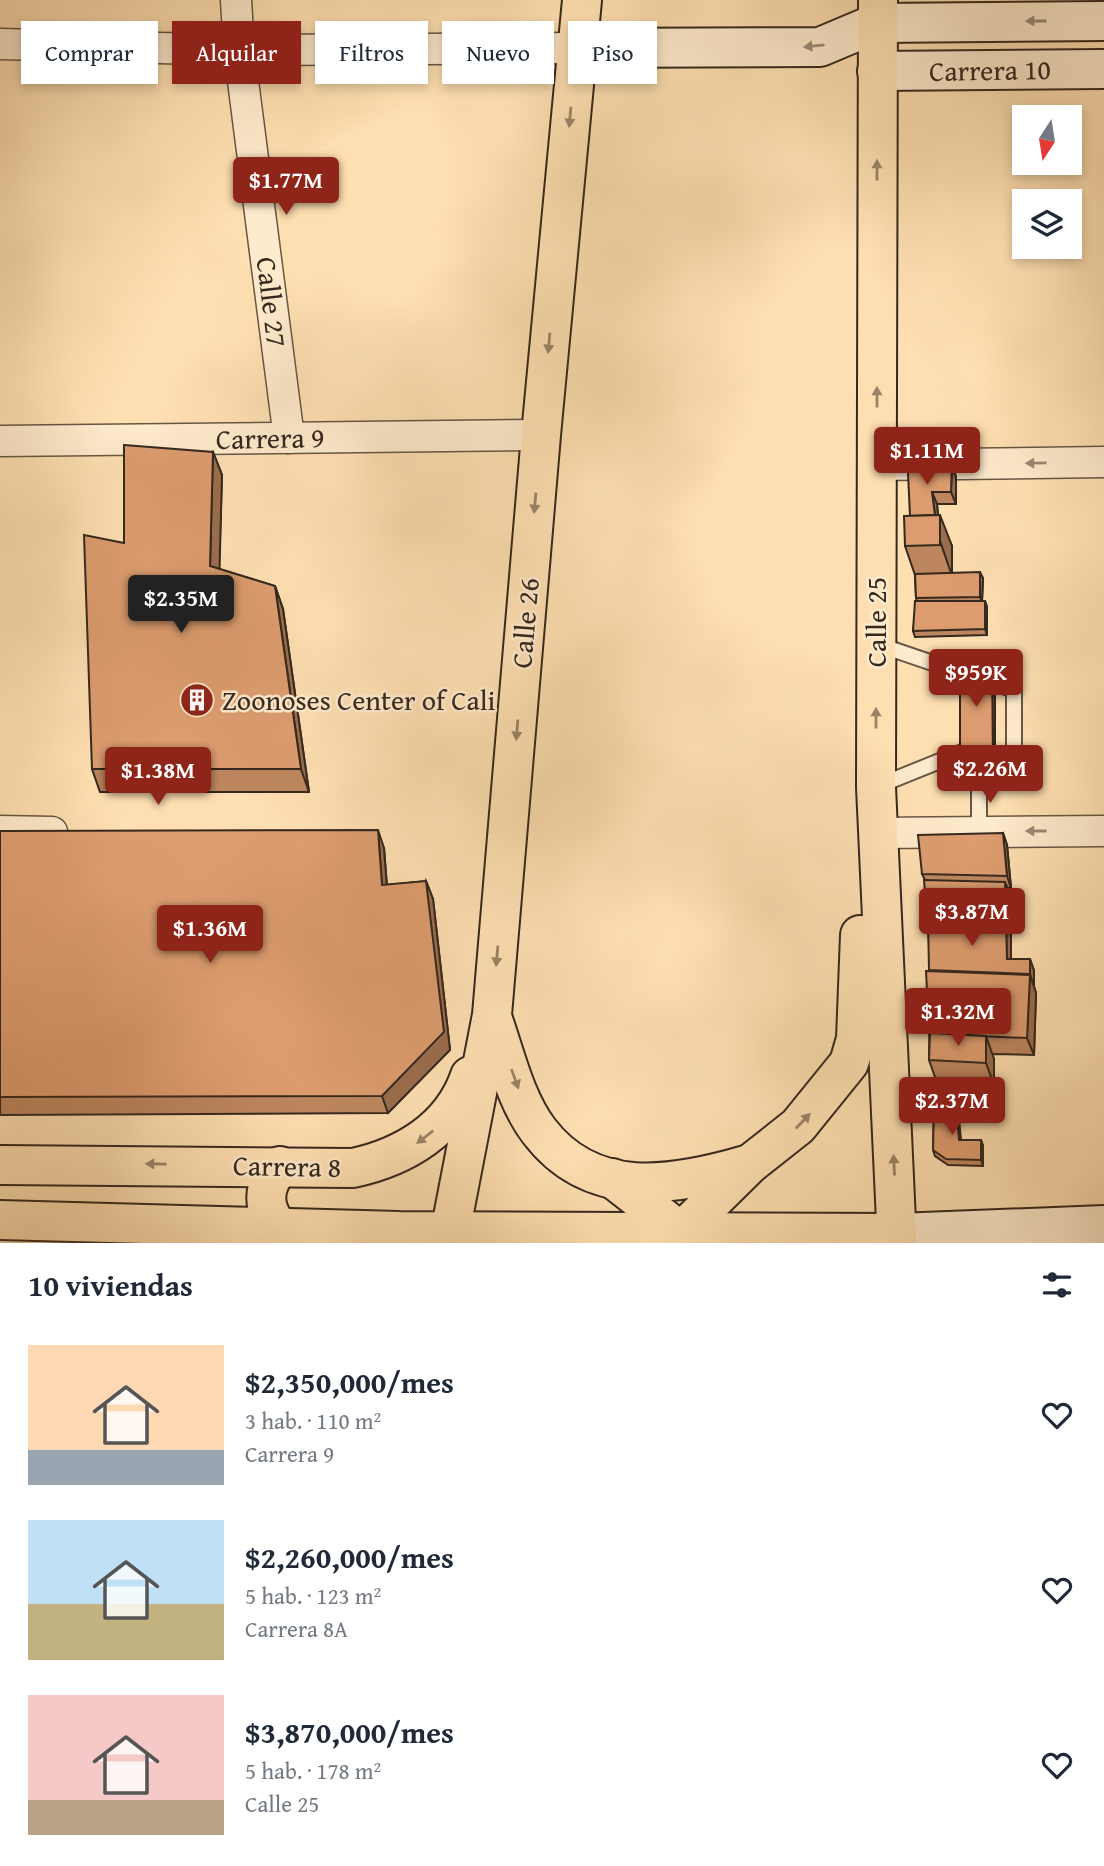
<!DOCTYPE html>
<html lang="es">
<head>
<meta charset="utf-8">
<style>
	body { margin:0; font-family:"Gentium Book Plus",serif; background:#f2f2f3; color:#1f2937; height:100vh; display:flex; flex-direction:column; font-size:26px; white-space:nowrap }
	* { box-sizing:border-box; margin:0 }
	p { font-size:23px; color:#747a83 }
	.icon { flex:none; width:38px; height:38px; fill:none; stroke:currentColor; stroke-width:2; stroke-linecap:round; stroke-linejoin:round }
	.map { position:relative; height:1243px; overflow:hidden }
	.details { display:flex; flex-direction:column; background:#fff; flex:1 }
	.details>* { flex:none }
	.top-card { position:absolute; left:21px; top:21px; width:700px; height:63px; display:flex; gap:14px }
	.needle { width:46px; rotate:192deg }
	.fabs { position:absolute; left:1012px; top:105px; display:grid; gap:14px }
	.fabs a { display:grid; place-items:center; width:70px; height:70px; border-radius:0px; background:#fff; box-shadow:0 4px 10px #0003; font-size:35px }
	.price { position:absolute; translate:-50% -60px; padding:0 16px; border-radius:7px; background:#8f2418; color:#fff; font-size:23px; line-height:46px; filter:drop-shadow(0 2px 4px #0008) }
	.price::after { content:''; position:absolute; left:50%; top:42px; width:21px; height:16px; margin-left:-10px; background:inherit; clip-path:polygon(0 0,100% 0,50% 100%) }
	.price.selected { background:#222; color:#fff }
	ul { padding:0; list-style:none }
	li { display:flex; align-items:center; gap:21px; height:175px; padding:0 28px }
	li span { display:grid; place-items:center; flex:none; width:196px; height:140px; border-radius:0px; color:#555 }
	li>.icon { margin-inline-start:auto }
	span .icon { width:84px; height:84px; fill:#fffc; stroke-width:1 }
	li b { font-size:30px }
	h2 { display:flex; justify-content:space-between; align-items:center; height:84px; padding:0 28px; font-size:30px }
	.chip { padding:0 24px; border-radius:0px; background:#fff; box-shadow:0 4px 10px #0003; font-size:24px; line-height:63px }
	.chip.selected { background:#8f2418; color:#fff }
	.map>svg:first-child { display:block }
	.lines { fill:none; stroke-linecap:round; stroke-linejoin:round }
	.lane-casing { stroke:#675644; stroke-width:18 }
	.street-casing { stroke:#675644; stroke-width:33 }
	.secondary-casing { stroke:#35281f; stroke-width:42 }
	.primary-casing { stroke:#35281f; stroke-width:42 }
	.lane { stroke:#feeacc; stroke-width:14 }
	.street { stroke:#feeacc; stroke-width:30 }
	.secondary { stroke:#feeacc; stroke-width:38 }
	.primary { stroke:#fedfb1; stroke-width:38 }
	.wall { fill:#bd865f; stroke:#35281f; stroke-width:2 }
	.shaded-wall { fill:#9a6d4e; stroke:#35281f; stroke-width:2 }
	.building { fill:#dc9c6f; stroke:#35281f; stroke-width:2 }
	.oneway { fill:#9a8976 }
	.oneway2 { fill:#9a8468 }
	.labels { text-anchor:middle; stroke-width:5; stroke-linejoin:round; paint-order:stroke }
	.street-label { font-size:28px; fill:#35281f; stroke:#feeacc }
	.poi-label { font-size:28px; fill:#35281f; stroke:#feeacc; text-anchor:start }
</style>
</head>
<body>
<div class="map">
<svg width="1104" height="1243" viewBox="0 0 1104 1243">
	<rect width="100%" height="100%" fill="#fedfb1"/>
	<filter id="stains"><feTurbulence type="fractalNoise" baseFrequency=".00286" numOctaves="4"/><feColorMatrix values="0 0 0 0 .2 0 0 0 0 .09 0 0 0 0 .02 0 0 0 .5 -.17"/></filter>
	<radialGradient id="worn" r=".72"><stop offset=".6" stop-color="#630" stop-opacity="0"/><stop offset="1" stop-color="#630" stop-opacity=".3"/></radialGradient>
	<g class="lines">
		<!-- lane casing -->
		<g class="lane-casing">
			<g id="lane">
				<path d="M877,644l85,29"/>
				<path d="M979,771v60"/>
				<path d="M979,783l35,-3v-90l-19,-7"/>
				<path d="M878,786l84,-34"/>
			</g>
		</g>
		<!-- street casing -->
		<g class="street-casing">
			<g id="street">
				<path d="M236,0l3,50 50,388"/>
				<path d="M0,44l239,6 337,-2"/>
				<path d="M0,441l541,-6"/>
				<path d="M877,465l227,-3"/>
				<path d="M0,831l52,1"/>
				<path d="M877,833l227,-2"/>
			</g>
		</g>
		<!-- secondary casing -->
		<g class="secondary-casing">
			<g id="secondary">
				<path d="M576,48l244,-1 57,-24 227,-2"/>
				<path d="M877,71l227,-2"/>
				<path d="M897,1233l207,-8"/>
			</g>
		</g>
		<!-- primary casing -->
		<g class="primary-casing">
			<g id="primary">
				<path d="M878,0l-2,787 21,456"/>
				<path d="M492,1017c13,36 23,83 47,114 53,70 135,55 207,34"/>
				<path d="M0,1165l353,3c51,-11 99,-39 117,-92"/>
				<path d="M280,1166c-18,21 -19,43 1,63"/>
				<path d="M612,1178l69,54 69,-68 48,-38 51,-63 7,-24 4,-104"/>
				<path d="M0,1220l399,11 498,2"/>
				<path d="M448,1243l44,-228 49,-580 41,-435"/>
			</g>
		</g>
		<!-- lane -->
		<use href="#lane" class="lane"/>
		<!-- street -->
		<use href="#street" class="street"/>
		<!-- secondary -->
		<use href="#secondary" class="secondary"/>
		<!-- primary -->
		<use href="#primary" class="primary"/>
	</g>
	<!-- wall -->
	<g class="wall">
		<path d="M213,452l9,23 -3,94 56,17 8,23 26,183h-209l-8,-23z"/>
		<path d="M952,465l4,12v27h-19l1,11 14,31v27l31,5 -1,23h3l2,6v28l-72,2 -2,-6 4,-30 -1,-3 -1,-23 -10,-29 5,-30z"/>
		<path d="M995,660v110l-33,1 -2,-7z"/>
		<path d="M0,831l384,17 3,37 39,-4 7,18 17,151 -62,63 -388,2z"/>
		<path d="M1003,833l4,12 4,43h-3l2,6 2,36h-3l2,5v24h19l4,12v15l2,7 -2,62 -42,-1 2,5 -1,53 -35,-2 3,30h20l2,6v20l-35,-1 -13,-9 -2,-6 1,-46 2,-24 -7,-20 1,-89 -2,-51 -1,-4 -2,-36 -3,-6z"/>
	</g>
	<!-- shaded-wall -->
	<g class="shaded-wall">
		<path d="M213,452l9,23 -3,114 -9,-23z"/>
		<path d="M952,465l4,12v27l-5,-12z"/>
		<path d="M932,492l5,12 3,35v-24l12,31v30l-15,-44z"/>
		<path d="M980,572l3,6 -1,25 -2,-6z"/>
		<path d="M275,586l8,23 26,183 -8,-23z"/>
		<path d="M985,601l2,6v28l-2,-6z"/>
		<path d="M992,654l3,6v110l-2,-6z"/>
		<path d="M378,830l6,18 4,55 -6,-18z"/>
		<path d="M1003,833l4,12 4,43 -4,-12z"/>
		<path d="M426,881l7,18 17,151 -62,63 -6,-17z"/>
		<path d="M1005,882l5,12 2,36 -5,-12z"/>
		<path d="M1006,923l5,12v36l-4,-12z"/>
		<path d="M1030,959l4,12v15l-4,-12z"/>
		<path d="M1030,975l6,18 -2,62 -7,-17z"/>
		<path d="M986,1036l8,23v26l-8,-22z"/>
		<path d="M992,1082l2,6 -1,24 -2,-6z"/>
		<path d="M956,1106l2,6 3,34 -2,-6z"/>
		<path d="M981,1140l2,6v20l-2,-6z"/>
	</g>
	<!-- building -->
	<g class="building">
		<path d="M124,445l89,7 -3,114 65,20 26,183h-209l-8,-234 40,8z"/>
		<path d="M917,464l35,1 -1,27h-19l3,23 -25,1 -2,-43z"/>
		<path d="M940,515v30l-35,1 -1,-30z"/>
		<path d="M980,572v25l-64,1 -1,-24z"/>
		<path d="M915,601h70v28l-72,2z"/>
		<path d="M960,654h32l1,110h-33z"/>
		<path d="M378,830l4,55 44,-4 18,151 -62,64 -382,1v-266z"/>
		<path d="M1003,833l4,43 -85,-2 -4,-39z"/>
		<path d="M924,880l81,2 2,36 -80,-2z"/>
		<path d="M928,920l78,3 1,36h23v15l-101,-4z"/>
		<path d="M926,971l104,4 -3,63 -98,-4z"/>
		<path d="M930,1033l56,3v27l-57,-3z"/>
		<path d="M935,1080l57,2 -1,24 -57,-2z"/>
		<path d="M934,1106h22l3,34h22v20l-35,-1 -13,-9z"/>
	</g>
	<!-- one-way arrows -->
	<defs><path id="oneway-solid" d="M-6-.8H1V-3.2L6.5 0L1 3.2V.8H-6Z" transform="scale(1.75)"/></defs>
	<g class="oneway">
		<use href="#oneway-solid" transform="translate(1036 21) rotate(180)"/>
		<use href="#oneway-solid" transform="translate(814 46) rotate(174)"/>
		<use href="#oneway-solid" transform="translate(1036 463) rotate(179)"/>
		<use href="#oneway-solid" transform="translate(1036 831) rotate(-180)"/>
	</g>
	<g class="oneway2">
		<use href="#oneway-solid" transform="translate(570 117) rotate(95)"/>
		<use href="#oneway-solid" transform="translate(877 170) rotate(-90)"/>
		<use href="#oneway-solid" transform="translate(549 343) rotate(95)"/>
		<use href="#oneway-solid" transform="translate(877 397) rotate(-90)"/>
		<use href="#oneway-solid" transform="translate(535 503) rotate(95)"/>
		<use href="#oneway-solid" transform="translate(876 718) rotate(-90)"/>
		<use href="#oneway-solid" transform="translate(517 730) rotate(95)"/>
		<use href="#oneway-solid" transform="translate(497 956) rotate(95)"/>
		<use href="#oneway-solid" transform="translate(515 1079) rotate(70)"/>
		<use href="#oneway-solid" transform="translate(803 1121) rotate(-46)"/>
		<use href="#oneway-solid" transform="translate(425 1137) rotate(142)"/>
		<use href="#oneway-solid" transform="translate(156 1164) rotate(-179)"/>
		<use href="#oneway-solid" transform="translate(894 1165) rotate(-93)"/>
	</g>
	<!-- icons -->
	<defs>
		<g id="building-disc" transform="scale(1.75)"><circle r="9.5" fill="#8f2418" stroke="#feeacc"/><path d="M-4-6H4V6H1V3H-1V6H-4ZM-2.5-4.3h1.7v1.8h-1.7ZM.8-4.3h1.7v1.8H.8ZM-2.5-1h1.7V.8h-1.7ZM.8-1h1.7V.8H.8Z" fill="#fff"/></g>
	</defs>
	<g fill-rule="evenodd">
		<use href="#building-disc" x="197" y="700"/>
	</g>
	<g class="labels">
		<!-- street labels -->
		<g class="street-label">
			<text transform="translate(990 70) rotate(-1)" y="10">Carrera 10</text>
			<text transform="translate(272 302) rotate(83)" y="10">Calle 27</text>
			<text transform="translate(270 438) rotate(-1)" y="10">Carrera 9</text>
			<text transform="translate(876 622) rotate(-90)" y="10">Calle 25</text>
			<text transform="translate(525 623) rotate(-85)" y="10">Calle 26</text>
			<text transform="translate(287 1166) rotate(1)" y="10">Carrera 8</text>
		</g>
		<!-- poi labels -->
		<g class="poi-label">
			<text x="222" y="710">Zoonoses Center of Cali</text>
		</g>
	</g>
	<rect width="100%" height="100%" filter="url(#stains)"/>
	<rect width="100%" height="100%" fill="url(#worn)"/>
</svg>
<div class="fabs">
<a><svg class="needle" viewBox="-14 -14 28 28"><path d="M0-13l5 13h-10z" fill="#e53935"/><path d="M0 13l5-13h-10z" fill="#747a83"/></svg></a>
<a><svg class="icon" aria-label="layers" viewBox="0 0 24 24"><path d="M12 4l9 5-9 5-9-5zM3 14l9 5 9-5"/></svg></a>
</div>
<b class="price" style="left:286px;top:217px">$1.77M</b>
<b class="price" style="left:927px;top:487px">$1.11M</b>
<b class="price selected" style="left:181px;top:635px">$2.35M</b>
<b class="price" style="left:976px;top:709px">$959K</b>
<b class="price" style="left:990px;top:805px">$2.26M</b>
<b class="price" style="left:158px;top:807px">$1.38M</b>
<b class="price" style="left:972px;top:948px">$3.87M</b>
<b class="price" style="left:210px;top:965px">$1.36M</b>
<b class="price" style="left:958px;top:1048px">$1.32M</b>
<b class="price" style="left:952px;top:1137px">$2.37M</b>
<div class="top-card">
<a class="chip">Comprar</a>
<a class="chip selected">Alquilar</a>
<a class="chip">Filtros</a>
<a class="chip">Nuevo</a>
<a class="chip">Piso</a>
</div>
</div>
<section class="details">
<h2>10 viviendas<svg class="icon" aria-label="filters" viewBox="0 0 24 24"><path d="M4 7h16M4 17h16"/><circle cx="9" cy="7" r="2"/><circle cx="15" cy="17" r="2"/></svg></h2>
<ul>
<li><span style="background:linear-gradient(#ffd9b3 75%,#9aa5b1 0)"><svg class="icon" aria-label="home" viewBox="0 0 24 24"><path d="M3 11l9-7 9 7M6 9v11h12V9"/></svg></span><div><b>$2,350,000/mes</b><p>3 hab. · 110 m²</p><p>Carrera 9</p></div><svg class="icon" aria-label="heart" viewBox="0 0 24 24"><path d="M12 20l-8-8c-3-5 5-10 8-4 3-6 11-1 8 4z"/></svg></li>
<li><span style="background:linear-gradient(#bfe0f5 60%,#c2b280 0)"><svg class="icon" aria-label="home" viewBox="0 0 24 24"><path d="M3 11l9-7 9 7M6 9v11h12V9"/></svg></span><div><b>$2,260,000/mes</b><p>5 hab. · 123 m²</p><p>Carrera 8A</p></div><svg class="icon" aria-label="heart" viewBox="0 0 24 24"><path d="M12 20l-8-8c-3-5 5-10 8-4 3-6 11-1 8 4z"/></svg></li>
<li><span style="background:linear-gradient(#f6c9c9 75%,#b9a48a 0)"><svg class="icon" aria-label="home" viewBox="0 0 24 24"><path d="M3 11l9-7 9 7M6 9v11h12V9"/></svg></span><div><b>$3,870,000/mes</b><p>5 hab. · 178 m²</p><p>Calle 25</p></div><svg class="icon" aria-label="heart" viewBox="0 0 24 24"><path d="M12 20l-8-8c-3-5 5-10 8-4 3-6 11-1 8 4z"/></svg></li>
</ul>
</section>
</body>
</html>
